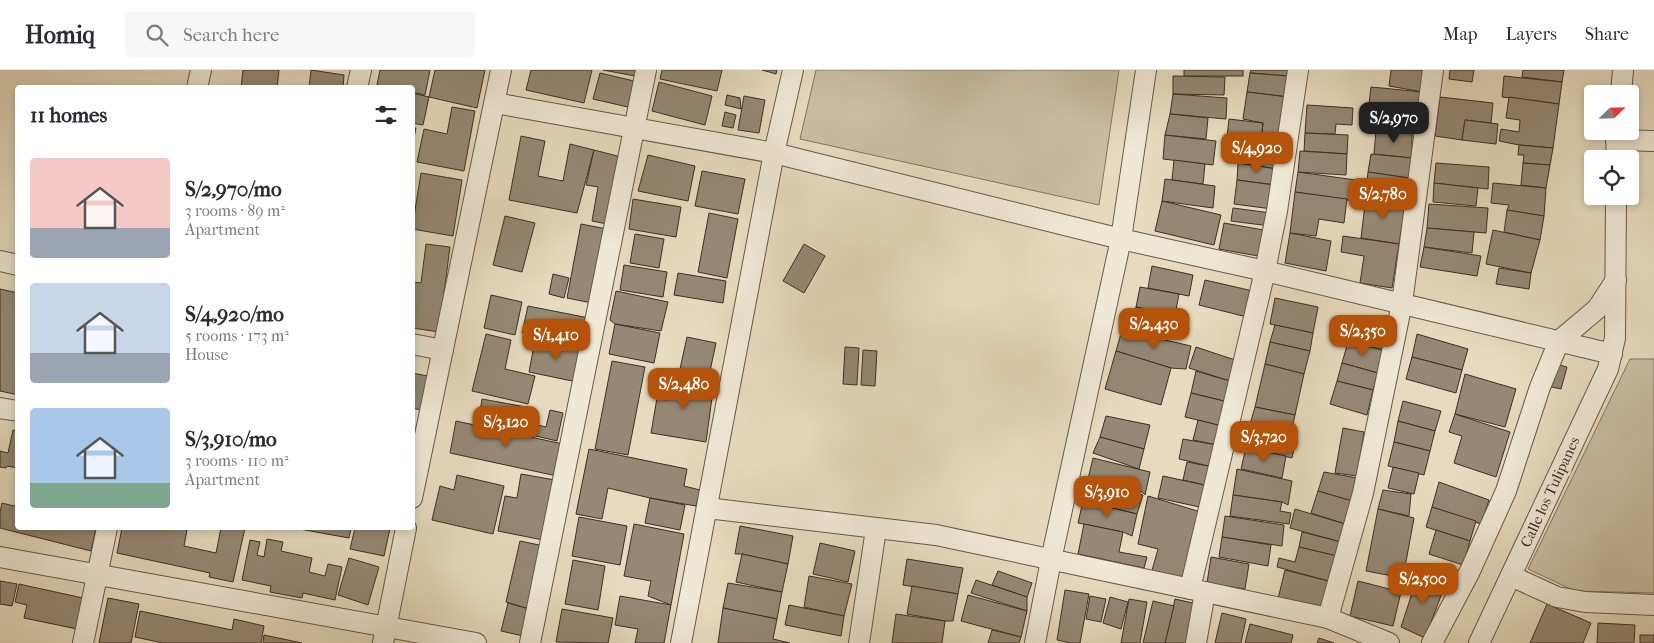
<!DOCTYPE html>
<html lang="en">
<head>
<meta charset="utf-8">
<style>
	body { margin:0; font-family:"IM FELL French Canon",serif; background:#f7f7f7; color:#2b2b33; height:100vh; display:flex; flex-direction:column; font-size:19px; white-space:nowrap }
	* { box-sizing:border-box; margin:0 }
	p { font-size:16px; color:#7c7c81 }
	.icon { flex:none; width:28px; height:28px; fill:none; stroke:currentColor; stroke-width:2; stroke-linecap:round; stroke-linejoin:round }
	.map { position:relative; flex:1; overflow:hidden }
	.drawer { position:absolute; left:15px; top:15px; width:400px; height:445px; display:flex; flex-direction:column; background:#fff; border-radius:5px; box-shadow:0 2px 8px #0003 }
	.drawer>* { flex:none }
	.needle { width:32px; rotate:67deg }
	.tools { position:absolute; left:1584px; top:15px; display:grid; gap:10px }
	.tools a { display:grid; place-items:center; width:55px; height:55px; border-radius:5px; background:#fff; box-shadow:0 2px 8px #0003; font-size:25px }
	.price { position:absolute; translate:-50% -42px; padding:0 11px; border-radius:10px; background:#b45309; color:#fff; font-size:16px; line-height:32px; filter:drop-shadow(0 1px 2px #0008) }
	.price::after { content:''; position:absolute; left:50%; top:30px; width:15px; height:11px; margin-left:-8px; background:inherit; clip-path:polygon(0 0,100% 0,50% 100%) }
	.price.selected { background:#222; color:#fff }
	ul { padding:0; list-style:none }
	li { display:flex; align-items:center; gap:15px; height:125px; padding:0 15px }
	li span { display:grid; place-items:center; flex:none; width:140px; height:100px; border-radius:5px; color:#555 }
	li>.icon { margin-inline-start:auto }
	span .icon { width:60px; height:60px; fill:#fffc; stroke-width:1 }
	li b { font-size:21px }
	h2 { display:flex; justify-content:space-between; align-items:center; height:60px; padding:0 15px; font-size:21px }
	header { display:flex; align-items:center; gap:30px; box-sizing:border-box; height:70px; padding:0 25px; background:#fff; border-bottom:1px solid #e1e1e2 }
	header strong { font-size:24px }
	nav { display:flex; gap:28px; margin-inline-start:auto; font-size:18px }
	.search { width:350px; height:45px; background:#f7f7f7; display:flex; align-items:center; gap:12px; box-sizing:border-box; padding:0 18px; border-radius:5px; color:#7c7c81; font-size:19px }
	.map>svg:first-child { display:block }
	.green { fill:#c9bea4; stroke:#837664 }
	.building { fill:#958874; stroke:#3d2f24 }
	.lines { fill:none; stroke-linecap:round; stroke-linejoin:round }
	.minor-casing { stroke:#675a4a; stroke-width:22 }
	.minor { stroke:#efe8d5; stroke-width:20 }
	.labels { text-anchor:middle; stroke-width:5; stroke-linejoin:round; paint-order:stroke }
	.street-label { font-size:15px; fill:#3d2f24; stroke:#efe8d5 }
</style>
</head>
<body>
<header>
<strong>Homiq</strong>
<div class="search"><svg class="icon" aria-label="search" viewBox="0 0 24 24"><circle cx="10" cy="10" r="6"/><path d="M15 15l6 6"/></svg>Search here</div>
<nav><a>Map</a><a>Layers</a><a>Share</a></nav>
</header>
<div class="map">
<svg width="1654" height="573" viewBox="0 0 1654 573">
	<rect width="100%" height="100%" fill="#e6dbbe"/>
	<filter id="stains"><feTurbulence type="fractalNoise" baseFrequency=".004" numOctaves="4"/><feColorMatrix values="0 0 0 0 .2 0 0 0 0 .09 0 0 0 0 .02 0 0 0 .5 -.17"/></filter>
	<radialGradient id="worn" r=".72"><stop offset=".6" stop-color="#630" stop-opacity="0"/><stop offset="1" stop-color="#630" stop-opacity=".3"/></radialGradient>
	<!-- green -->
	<g class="green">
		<path d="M816,0h303l-20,135 -299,-66z"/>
		<path d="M1630,289h24v234l-79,-2 -47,-22z"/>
	</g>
	<!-- building -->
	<g class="building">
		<path d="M243,0h36l-2,18h-36z"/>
		<path d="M311,0l33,5 -1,13h-34z"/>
		<path d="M380,0h50l-5,25 -13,-3v-4h-21l-14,-3z"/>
		<path d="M435,0h50l-8,38 -48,-11z"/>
		<path d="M531,0h61l-8,33 -58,-13z"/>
		<path d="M603,0h34l-2,6z"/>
		<path d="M662,0h60l-5,21 -57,-12z"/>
		<path d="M762,0h15l-1,4z"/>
		<rect x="1184" y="0" width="59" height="6"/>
		<path d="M1251,0h37v6l-38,-3z"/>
		<path d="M1391,0h36l-4,22 -34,-6z"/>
		<path d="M1450,0h24l-2,12 -23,-3z"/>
		<path d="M1523,0h41l-2,12 -40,-5z"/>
		<path d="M600,3l34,8 -6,26 -35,-8z"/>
		<path d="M1250,3l38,3v21l-41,-5z"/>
		<path d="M1173,6l52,1 -1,18 -51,-1z"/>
		<path d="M1504,6l58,6 -3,22 -57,-7z"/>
		<path d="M659,12l53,14 -7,29 -53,-14z"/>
		<path d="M1371,17l52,5 -2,26 -53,-6z"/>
		<path d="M1247,22l41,5 -8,49 -19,-5 2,-18 -20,-4z"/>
		<path d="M412,23l17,4 -6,28 -11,-2z"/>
		<path d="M1173,24l54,4 -1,21 -56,-5z"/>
		<path d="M727,25l13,3 1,11 -16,-4z"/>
		<path d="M744,26l21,4 -6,33 -21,-3z"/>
		<path d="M1440,27l53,6 -2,20 -26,-3 -3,20 -27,-4z"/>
		<path d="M1509,27l50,7 -6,44 -34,-3 -20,-4 2,-12 18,3 1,-12 -14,-2z"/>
		<path d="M1307,35l46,3 -1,17 -16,-1 -1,10 -30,-1z"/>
		<path d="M452,37l23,4 -11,60 -47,-9 7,-33 23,5z"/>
		<path d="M725,42l11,3 -3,13 -11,-2z"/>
		<path d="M1170,44l38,4 -2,21 -41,-4z"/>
		<path d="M1387,44l27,3 -2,17 -28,-4z"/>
		<path d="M1229,49l34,4 -2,18 -34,-4z"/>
		<path d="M1465,50l33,4 -2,20 -34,-4z"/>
		<path d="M412,57l4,1 -4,19z"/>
		<path d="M1376,61l36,3v24l-38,-4z"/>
		<path d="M1305,63l43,2 -1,19 -43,-3z"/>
		<path d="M1165,65l51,6 -3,24 -50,-6z"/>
		<path d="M521,66l24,5 -7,35 25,5 7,-37 24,6 -17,63 -68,-13z"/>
		<path d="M1240,72l40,4 -3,23 -39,-6z"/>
		<path d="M1519,75l34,3 -3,17 -27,-2 1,-8h-6z"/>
		<path d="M594,80l31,8 -13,67 -20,-4 6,-34 -12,-2z"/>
		<path d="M1300,81l47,3 -1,21 -48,-3z"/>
		<path d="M1371,84l41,4 -3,20 -41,-6z"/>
		<path d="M648,85l47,11 -7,35 -50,-10z"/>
		<path d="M1174,90l31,4 -2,20 -31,-4z"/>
		<path d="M1238,93l39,6 -2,16 -38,-5z"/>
		<path d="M1436,93l53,4 -1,22 -54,-6z"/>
		<path d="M1523,93l27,2 -4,23 -25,-3z"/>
		<path d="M702,101l43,8 -7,35 -43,-8z"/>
		<path d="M1298,102l58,8 -2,21 -59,-9z"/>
		<path d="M1368,102l41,6 -3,23 -40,-5z"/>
		<path d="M421,103l41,7 -9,56 -41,-7z"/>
		<path d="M1165,109l50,7 -2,22 -51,-7z"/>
		<path d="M1237,110l38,5 -3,24 -38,-5z"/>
		<path d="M1434,113l44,5 -2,18 -43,-4z"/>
		<path d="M1493,113l53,5 -2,28 -37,-6 2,-5 -18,-2z"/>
		<path d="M1295,122l52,7 -3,24 -25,-4 -3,17 -26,-3z"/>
		<path d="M1366,126l40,5 -7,43 -38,-6z"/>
		<path d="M633,129l48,8 -5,30 -47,-8z"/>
		<path d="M1162,131l59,14 -7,30 -59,-14z"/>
		<path d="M1429,134l59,4 -2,25 -59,-5z"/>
		<path d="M1233,138l38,5 -1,13 -39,-5z"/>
		<path d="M1507,140l37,6 -4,24 -36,-8z"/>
		<path d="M709,143l29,6 -11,59 -29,-6z"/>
		<path d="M505,146l30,7 -13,49 -29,-7z"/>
		<path d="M1224,153l45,8 -5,26 -45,-8z"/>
		<path d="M581,154l26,5 -15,74 -25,-5z"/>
		<path d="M1427,158l47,4 -2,21 -48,-6z"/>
		<path d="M1493,160l47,10 -9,33 -45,-9z"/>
		<path d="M1290,163l41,8 -5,30 -41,-8z"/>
		<path d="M635,164l29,5 -5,29 -29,-5z"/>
		<path d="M1343,166l56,8 -7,44 -32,-5 4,-27 -23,-4z"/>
		<path d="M426,174l24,3 -11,85 -27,-4v-46l9,1z"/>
		<path d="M804,174l21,12 -21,37 -21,-12z"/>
		<path d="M1424,177l57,9 -4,20 -57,-9z"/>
		<path d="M624,195l43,7 -4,25 -43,-7z"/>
		<path d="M1152,196l41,9 -4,21 -41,-8z"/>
		<path d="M1499,198l32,5 -2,16 -33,-5z"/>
		<path d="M678,203l48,8 -3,22 -49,-8z"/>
		<path d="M553,204l16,4 -5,20 -15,-4z"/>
		<path d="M1205,210l48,11 -6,26 -48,-12z"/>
		<path d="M1140,217l39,7 -4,21 -39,-8z"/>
		<path d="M0,219l18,4 -2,75 2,1v26l-18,-4z"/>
		<path d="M616,221l52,11 -7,29 -46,-7 -5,-4z"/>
		<path d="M491,225l31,7 -7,33 -31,-7z"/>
		<path d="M1275,228l43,9 -5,26 -43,-9z"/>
		<path d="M528,236l61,12 -6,27 -61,-12z"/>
		<path d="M1136,237l39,8 -5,24 -39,-9z"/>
		<path d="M1353,249l36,8 -6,23 -35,-8z"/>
		<path d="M615,254l45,9 -6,30 -45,-9z"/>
		<path d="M1275,255l38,8 -3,18 -40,-9z"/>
		<path d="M1122,260l69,16 -5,23 -15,-1 -55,-17z"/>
		<path d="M486,264l25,6 -6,29 30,7 -7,28 -56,-13z"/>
		<path d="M1417,264l51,15 -6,21 -50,-13z"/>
		<path d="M687,267l29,6 -7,33 -29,-7z"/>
		<path d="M535,270l48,10 -6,32 -48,-10z"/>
		<path d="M1270,272l40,9 -6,23 -39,-10z"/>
		<path d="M1348,272l35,8 -5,23 -36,-10z"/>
		<path d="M845,277l14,1 -2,37 -14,-1z"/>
		<path d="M1196,277l42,14 -5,21 -44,-14z"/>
		<path d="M863,280l14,1 -2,35 -14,-1z"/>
		<path d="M1116,281l55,17 -10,37 -56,-16z"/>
		<path d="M1412,287l50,13 -6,23 -50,-14z"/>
		<path d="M612,291l33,6 -17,88 -33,-6z"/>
		<path d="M1544,291l23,6 -6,22 -22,-5z"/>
		<path d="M1342,293l36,10 -5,17 -36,-9z"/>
		<path d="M1265,294l39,10 -9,41 -40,-8z"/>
		<path d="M1196,301l37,11 -5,20 -37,-9z"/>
		<path d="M412,303l16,3 -7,34 -9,-2z"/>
		<path d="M1465,304l51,15 -11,38 -50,-13z"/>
		<path d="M670,306l44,7 -8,59 -55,-9 6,-35 9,2z"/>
		<path d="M1337,311l36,9 -6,25 -37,-11z"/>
		<path d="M1191,323l37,9 -6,24 -37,-9z"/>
		<path d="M482,329l44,8 -4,25 -44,-8z"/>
		<path d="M1403,331l38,10 -6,20 -37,-10z"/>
		<path d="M1255,337l40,8 -4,18 -41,-9z"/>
		<path d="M550,340l13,3 -6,28 -30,-7 2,-11 17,4z"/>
		<path d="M1455,344l55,18 -14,45 -42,-14 8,-27 -13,-4z"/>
		<path d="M1106,346l44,9 -6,24 -44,-12z"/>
		<path d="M1198,350l24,6 -5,19 -24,-5z"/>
		<path d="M456,351l107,23 -6,32 -107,-23z"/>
		<path d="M1398,351l37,10 -5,20 -36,-9z"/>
		<path d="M1250,354l47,11 -5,23 -46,-11z"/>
		<path d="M412,357l5,1 -5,22z"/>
		<path d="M1343,358l21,4 -7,44 -22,-3z"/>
		<path d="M13,360l5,1v37l-11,-2 -1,2 -6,-1v-16l8,2z"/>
		<path d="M1100,367l44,12 -5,20 -46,-16z"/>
		<path d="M1183,369l34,6 -4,22 -34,-8z"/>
		<path d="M1394,372l36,9 -6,24 -36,-9z"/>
		<path d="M1246,377l40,9 -4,22 -41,-9z"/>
		<path d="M589,379l98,20 -3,17 16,4 -4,16 -46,-8 -42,-10 -6,31 -26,-5z"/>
		<path d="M1093,388l57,14 -5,23 -3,-3 -54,-13z"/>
		<path d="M1187,392l26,5 -4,19 -26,-6z"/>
		<path d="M1393,397l26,6 -5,21 -26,-6z"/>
		<path d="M1237,399l55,12 -4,24 -6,-3 -49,-7z"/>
		<path d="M1324,402l33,6 -5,23 -34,-10z"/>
		<path d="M521,404l34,6 -12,60 -45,-9 7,-35 12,2z"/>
		<path d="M457,405l47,11 -11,48 -61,-14 8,-34 14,4z"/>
		<path d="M1163,406l46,10 -5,22 -46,-10z"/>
		<path d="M1086,412l57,13 -6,19 -54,-13z"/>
		<path d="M1439,412l50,18 -8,24 -49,-17z"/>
		<path d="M1383,420l28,4 -2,22 -31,-7z"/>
		<path d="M1318,421l34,10 -7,23 -34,-11z"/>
		<path d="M1233,425l49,7 -2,9 11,2 -2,11 -59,-8z"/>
		<path d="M1148,426l56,17 -18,71 -35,-10 7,-25 -20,-5z"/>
		<path d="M650,428l35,7 -5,25 -35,-7z"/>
		<path d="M1083,431l54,13 -5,22 -9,-4 -45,-9z"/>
		<path d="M2,433l16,4v21h78l-5,23 -91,-23v-16z"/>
		<path d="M1432,437l44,14 -6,20 -44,-14z"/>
		<path d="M1295,439l50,15 -4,18 -51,-14z"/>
		<path d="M1378,439l36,9 -11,60 -37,-7z"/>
		<path d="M1225,446l59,9 -2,21 -60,-9z"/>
		<path d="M579,447l48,9 -7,39 -48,-9z"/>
		<path d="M634,454l50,10 -13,71 -23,-9 3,-15 -27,-5z"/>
		<path d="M1084,454l39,8 -4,20 28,5 -3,11 -66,-14z"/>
		<path d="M740,456l53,10 -5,28 -46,-10h-7z"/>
		<path d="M122,458h53l12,2 -3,16 32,7 5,-25h24l-12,54 -24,-5 1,-4 -93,-20z"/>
		<path d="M294,458h57l-2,10z"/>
		<path d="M355,458h35l-6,28 -34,-7z"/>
		<path d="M1436,460l34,11 -7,24 -34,-11z"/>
		<path d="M1302,462l39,10 -4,14 -38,-9z"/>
		<path d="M1222,467l49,8 -3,21 -49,-9z"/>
		<path d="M267,469l16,3 -2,9 31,7 -3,14 16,4 3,-12 14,3 -7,33 -32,-7 -1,5 -32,-6 1,-6 -29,-6 8,-40 10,2 -3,13 7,2z"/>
		<path d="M520,471l24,5 -15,63 -23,-7z"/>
		<path d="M820,473l35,8 -7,31 -35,-8z"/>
		<path d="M1299,477l38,9 -5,26 -55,-15 2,-9 16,4z"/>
		<path d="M742,484l46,10 -6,28 -46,-10z"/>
		<path d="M1211,487l38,7 -4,25 -38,-6z"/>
		<path d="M349,488l30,9 -11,38 -30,-10z"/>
		<path d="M907,489l56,9 -5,26 -55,-9z"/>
		<path d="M573,490l32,6 -7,44 -33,-6z"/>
		<path d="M1285,500l47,12 -7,29 -47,-12z"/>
		<path d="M998,501l34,12 -5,14 -35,-12z"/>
		<path d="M1428,504l19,6 -22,58 -24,-11 14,-43 9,1z"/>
		<path d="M809,506l43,8 -8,32 -40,-9z"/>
		<path d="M976,510l51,17v14l-56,-18z"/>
		<path d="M0,511l17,3 -5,22 -12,-2z"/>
		<path d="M1358,511l43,11 -8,34 -43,-10z"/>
		<path d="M728,513l54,9 -5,27 -54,-11z"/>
		<path d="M19,514l64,14 -6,31 -53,-11 3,-13 -12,-3z"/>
		<path d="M912,516l46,8 -5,27h-8l-38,-7z"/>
		<path d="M1065,520l24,4 -9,49h-10l-13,-3z"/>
		<path d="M968,525l59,16 -6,26 -60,-16z"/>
		<path d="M620,526l51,9 -7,38h-29l3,-14 -23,-4z"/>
		<path d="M1090,526l16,3 -5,23 -15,-3z"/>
		<path d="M1110,527l18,5 -7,27 -18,-6z"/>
		<path d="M108,528l31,6 -8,39h-32z"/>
		<path d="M1129,529l18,3 -7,41h-19z"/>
		<path d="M1175,529l22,5 -9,39h-23z"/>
		<path d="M1153,531l21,5 -9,37h-22z"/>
		<path d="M508,533l21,6 -6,27 -22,-5z"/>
		<path d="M1547,534l44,19 -8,20h-53z"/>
		<path d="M789,535l55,11 -3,20 -56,-11z"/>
		<path d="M723,538l54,11 -4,20 17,4h-72z"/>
		<path d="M562,539l51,9 -5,25 -52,-1z"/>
		<path d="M140,541l92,19 2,-11 30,7 -3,17h-98l-28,-6z"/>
		<path d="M1222,543l24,6 -5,24h-26z"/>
		<path d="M896,544l49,7 -3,22h-50z"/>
		<path d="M1598,553l37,2 -1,18h-37z"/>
		<path d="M1250,554l43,11 -2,8h-46z"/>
		<path d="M992,560l29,7 -2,6h-31z"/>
		<path d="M264,565l38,8h-39z"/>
		<rect x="1640" y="565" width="14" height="8"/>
		<path d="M1319,568l15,5h-17z"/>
	</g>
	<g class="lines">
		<!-- minor casing -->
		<g class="minor-casing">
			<g id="minor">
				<path d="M197,18l4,-18"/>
				<path d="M357,18l4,-18"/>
				<path d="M1621,24l2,-24"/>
				<path d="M495,33l279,50 347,86 144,32 347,83"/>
				<path d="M1616,70l38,1"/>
				<path d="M1616,89l1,-28"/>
				<path d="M0,191l18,4"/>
				<path d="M412,274l31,6"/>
				<path d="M0,338l18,3"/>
				<path d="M412,428l89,-428"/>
				<path d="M707,438l229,27 392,83 61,25"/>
				<path d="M0,487l476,86"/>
				<path d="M1511,506l46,21 28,5 69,3"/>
				<path d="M1190,519l75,-318 12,-60 21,-141"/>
				<path d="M1328,548l35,-125 39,-190 31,-233"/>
				<path d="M83,573l24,-115"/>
				<path d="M383,573l23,-115"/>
				<path d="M530,573l116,-573"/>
				<path d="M681,573l93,-490 19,-83"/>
				<path d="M859,573l17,-114"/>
				<path d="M1035,573l16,-83 70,-321 25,-169"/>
				<path d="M1196,573l9,-51"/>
				<path d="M1432,573l38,-72 36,-80 34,-104 19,-46 38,-32 19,-29"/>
				<path d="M1479,573l129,-274 7,-31 1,-142"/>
			</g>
		</g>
		<!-- minor -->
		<use href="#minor" class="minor"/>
	</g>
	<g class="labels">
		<!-- street labels -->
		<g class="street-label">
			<text transform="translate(1550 422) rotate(-65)" y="5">Calle los Tulipanes</text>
		</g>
	</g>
	<rect width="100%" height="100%" filter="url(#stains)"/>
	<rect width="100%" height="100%" fill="url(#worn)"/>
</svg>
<div class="tools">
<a><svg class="needle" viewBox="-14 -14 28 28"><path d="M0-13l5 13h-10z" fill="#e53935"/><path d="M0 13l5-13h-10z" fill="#7c7c81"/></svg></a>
<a><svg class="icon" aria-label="locate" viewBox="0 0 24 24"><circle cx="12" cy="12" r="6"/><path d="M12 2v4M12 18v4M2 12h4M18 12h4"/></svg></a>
</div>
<b class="price selected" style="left:1394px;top:74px">S/2,970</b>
<b class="price" style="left:1257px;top:104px">S/4,920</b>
<b class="price" style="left:1383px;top:150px">S/2,780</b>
<b class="price" style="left:1154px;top:280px">S/2,430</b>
<b class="price" style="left:1363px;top:287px">S/2,350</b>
<b class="price" style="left:556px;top:291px">S/1,410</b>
<b class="price" style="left:684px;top:340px">S/2,480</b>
<b class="price" style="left:506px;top:378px">S/3,120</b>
<b class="price" style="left:1264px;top:393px">S/3,720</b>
<b class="price" style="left:1107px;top:448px">S/3,910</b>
<b class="price" style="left:1423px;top:535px">S/2,500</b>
<section class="drawer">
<h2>11 homes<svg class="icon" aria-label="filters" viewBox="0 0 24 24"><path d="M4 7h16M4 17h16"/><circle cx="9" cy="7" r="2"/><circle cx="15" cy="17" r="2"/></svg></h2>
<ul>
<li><span style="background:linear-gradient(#f6c9c9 70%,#9aa5b1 0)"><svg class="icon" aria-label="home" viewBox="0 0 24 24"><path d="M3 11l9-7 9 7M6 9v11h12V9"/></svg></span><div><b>S/2,970/mo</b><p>3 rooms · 89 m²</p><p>Apartment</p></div></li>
<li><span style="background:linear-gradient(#c9d6e8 70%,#9aa5b1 0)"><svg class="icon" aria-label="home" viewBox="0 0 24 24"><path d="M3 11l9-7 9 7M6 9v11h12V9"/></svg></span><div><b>S/4,920/mo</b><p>5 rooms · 173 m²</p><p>House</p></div></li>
<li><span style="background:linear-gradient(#a9c7e8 75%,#7fa58c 0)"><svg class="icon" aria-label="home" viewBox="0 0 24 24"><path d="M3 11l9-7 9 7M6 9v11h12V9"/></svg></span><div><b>S/3,910/mo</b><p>3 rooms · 110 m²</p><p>Apartment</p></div></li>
</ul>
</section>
</div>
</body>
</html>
